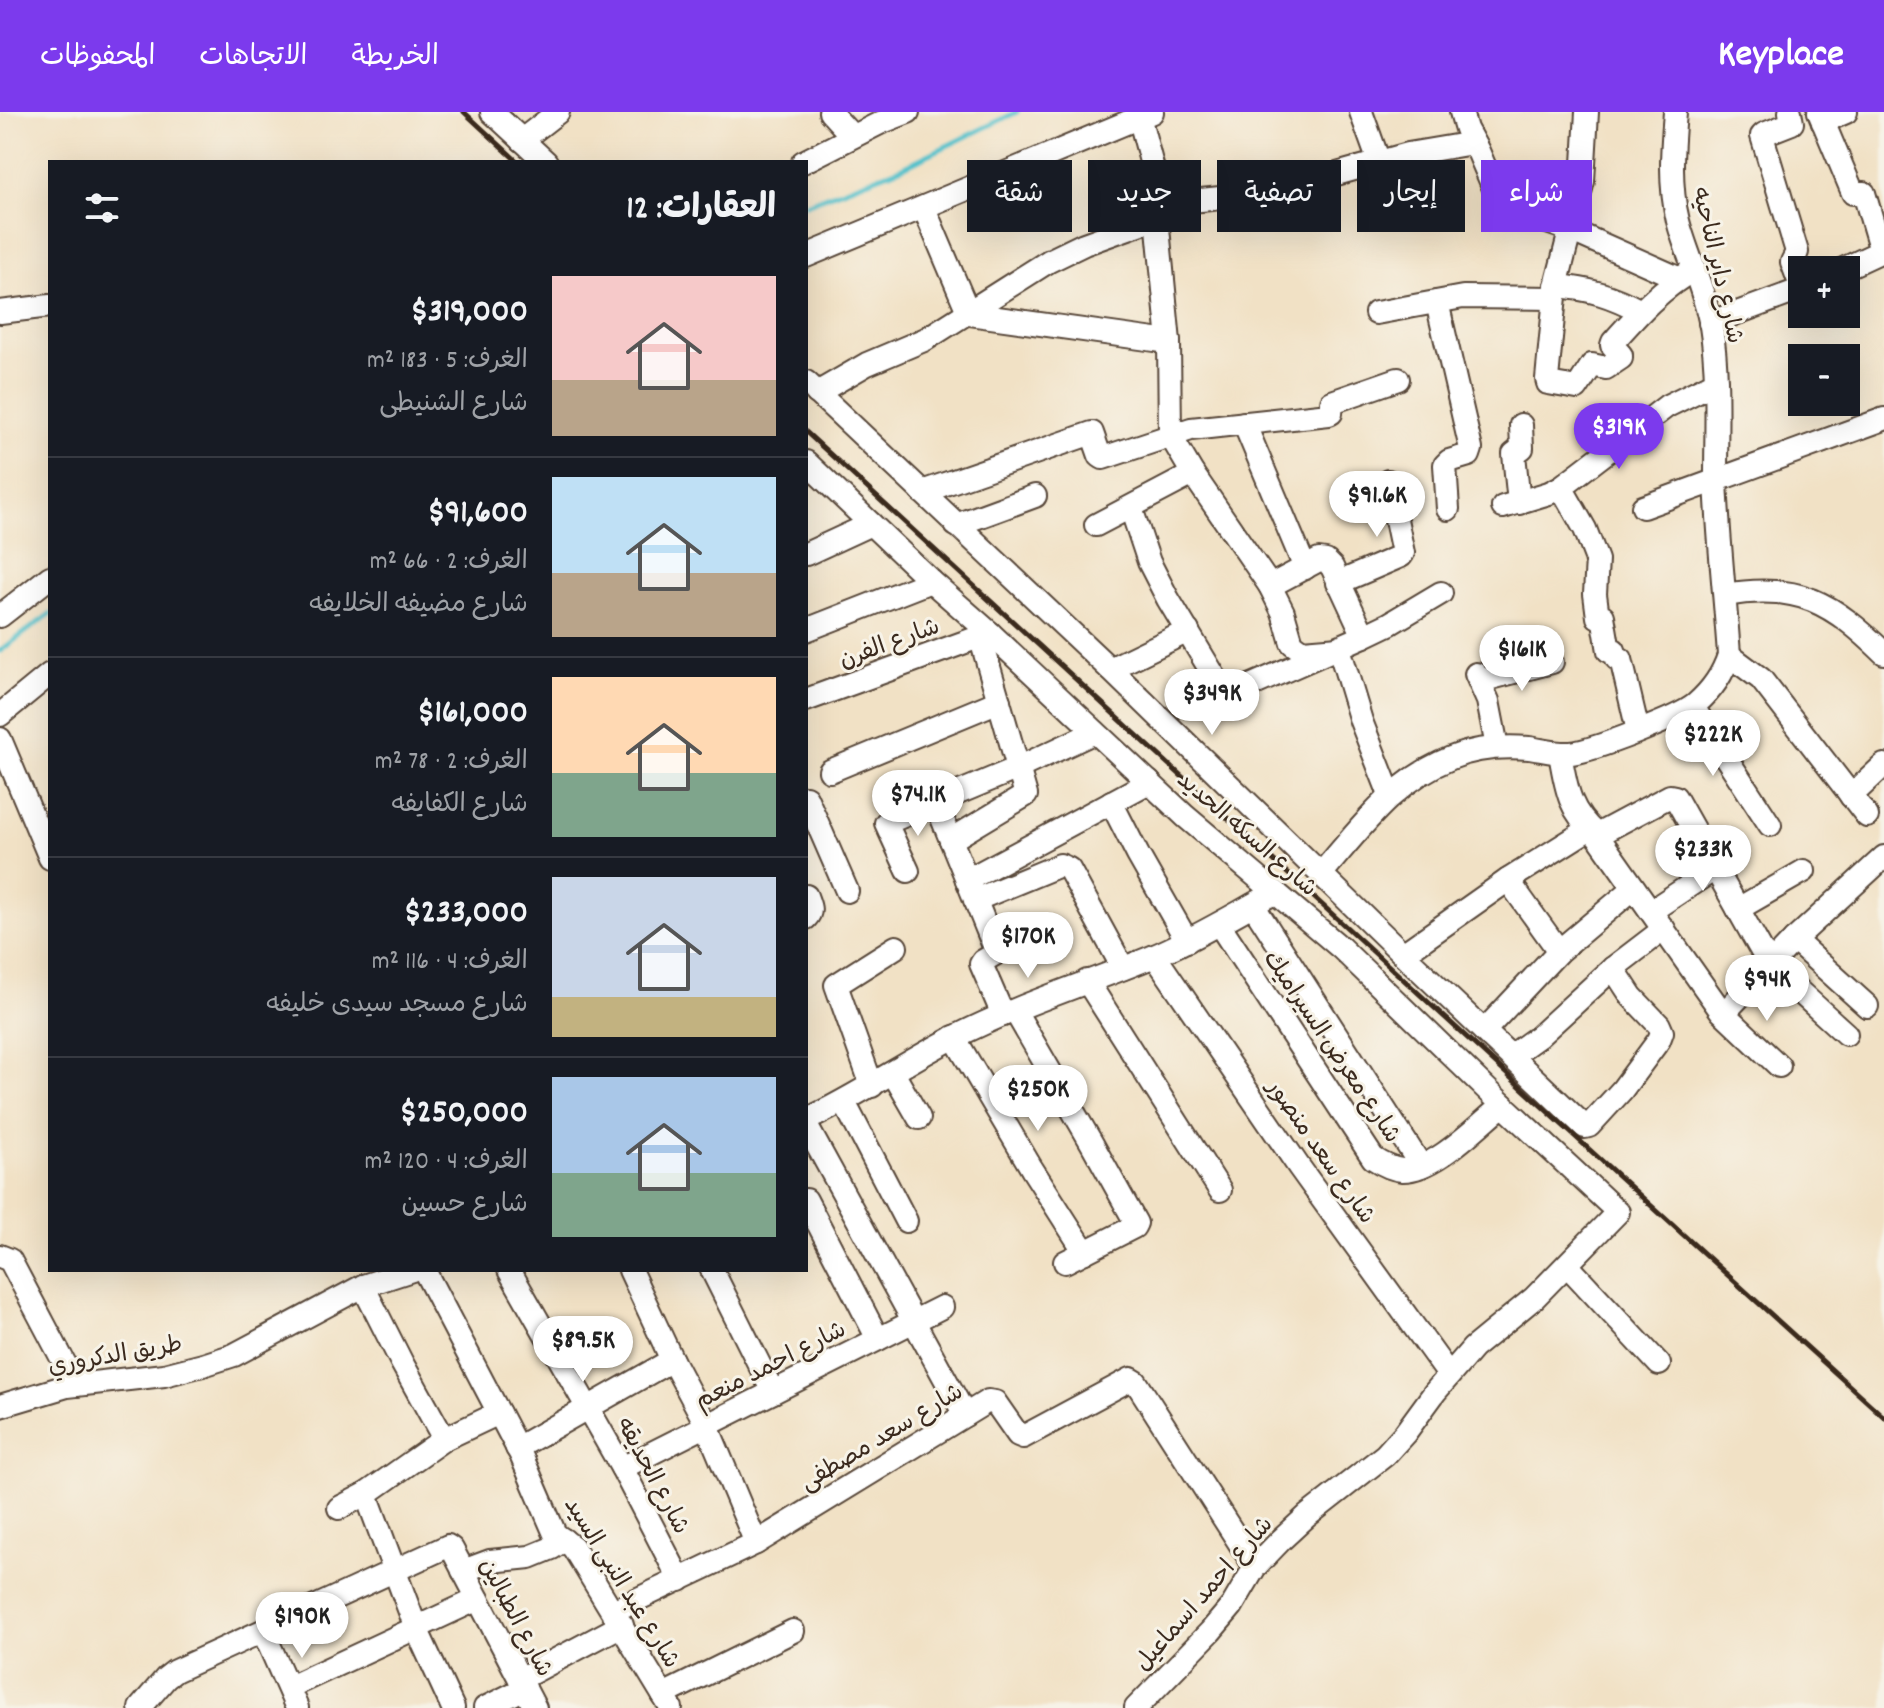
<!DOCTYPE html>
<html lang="ar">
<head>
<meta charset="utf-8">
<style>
	body { margin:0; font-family:Dekko,"Playpen Sans Arabic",sans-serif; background:#242831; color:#f1f3f6; direction:rtl; height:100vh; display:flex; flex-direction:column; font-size:30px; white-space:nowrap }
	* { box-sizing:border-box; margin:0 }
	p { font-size:26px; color:#9ea1a6 }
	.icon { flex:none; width:44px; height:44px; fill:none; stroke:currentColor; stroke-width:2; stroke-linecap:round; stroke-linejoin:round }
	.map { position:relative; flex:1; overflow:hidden; direction:ltr }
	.details { position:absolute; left:48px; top:48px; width:760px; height:1112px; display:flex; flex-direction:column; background:#171b24; border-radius:0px; box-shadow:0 8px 32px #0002; direction:rtl }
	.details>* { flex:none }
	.banner { position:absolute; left:832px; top:48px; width:760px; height:72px; direction:rtl; display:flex; gap:16px }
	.buttons { position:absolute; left:1788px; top:144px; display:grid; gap:16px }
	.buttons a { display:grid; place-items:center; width:72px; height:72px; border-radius:0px; background:#171b24; box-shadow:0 8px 32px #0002; font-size:40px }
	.price { position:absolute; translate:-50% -68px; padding:0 18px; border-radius:28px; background:#fff; color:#222; font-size:26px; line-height:52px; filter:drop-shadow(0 2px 4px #0008) }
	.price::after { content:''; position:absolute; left:50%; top:48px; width:24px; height:18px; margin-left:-12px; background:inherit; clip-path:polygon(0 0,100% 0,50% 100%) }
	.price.active { background:#7c3aed; color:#fff }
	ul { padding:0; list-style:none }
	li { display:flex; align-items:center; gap:24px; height:200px; padding:0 32px }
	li+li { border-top:2px solid #363941 }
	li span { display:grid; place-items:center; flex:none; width:224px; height:160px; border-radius:0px; color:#555 }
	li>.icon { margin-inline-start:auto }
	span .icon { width:96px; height:96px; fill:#fffc; stroke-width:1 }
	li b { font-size:34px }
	h2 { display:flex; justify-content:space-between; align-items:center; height:96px; padding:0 32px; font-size:34px }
	.pill { padding:0 28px; border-radius:0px; background:#171b24; box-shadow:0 8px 32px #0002; font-size:28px; line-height:72px }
	.pill.active { background:#7c3aed; color:#fff }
	header { display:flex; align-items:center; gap:48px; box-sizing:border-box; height:112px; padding:0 40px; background:#7c3aed; color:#fff }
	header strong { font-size:38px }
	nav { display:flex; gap:44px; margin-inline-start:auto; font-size:28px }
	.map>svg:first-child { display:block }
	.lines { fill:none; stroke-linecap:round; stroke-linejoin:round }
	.stream { stroke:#53c1cb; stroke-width:5 }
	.minor-casing { stroke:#564537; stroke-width:26 }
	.minor { stroke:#fff; stroke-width:22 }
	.rail { stroke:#3b2a1e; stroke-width:5 }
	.labels { text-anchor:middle; stroke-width:6; stroke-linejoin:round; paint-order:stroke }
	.street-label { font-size:24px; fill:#3b2a1e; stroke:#f7f3e8 }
</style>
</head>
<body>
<header>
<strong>Keyplace</strong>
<nav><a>الخريطة</a><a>الاتجاهات</a><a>المحفوظات</a></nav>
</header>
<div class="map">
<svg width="1884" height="1596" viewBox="0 0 1884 1596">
	<rect width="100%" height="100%" fill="#f7f3e8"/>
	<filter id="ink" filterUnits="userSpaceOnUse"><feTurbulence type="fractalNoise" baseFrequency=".0125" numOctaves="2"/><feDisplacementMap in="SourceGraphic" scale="16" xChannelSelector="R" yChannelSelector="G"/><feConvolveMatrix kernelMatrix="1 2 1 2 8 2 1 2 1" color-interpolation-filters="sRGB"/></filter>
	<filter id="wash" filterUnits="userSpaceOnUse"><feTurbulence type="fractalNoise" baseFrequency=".006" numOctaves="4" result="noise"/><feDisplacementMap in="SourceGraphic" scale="32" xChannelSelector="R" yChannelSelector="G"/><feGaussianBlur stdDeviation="1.8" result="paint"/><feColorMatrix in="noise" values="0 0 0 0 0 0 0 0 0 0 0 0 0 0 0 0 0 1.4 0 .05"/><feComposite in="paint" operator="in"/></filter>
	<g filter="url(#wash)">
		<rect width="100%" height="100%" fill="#f1e1c5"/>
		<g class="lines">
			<!-- stream -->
			<g class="stream">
				<path d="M806,92l97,-37 114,-55"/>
				<path d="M0,539l50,-37"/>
			</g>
		</g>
	</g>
	<g filter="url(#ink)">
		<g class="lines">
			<!-- minor casing -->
			<g class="minor-casing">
				<g id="minor">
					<path d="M492,0l54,50"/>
					<path d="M830,0l22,24"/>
					<path d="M1138,0l24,92 -4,24 11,114 1,93 23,39 77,112 13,26 9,31 11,8 36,-3 22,73 29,74"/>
					<path d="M1361,0l18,50"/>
					<path d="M1461,0l5,17 12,22 20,47 12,11 60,21 108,48"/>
					<path d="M1587,0l-4,69 -27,105 -9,93 1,4 29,5 15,-23 14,3 15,-10v-3l-9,-10 1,-3c24,-27 49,-55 81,-72"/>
					<path d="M1790,0l2,11 -28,11 -2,2 35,116 -5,10 10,27"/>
					<path d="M1819,0l34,81h11l17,58"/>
					<path d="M1823,10l23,-10"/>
					<path d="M522,28l36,-28"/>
					<path d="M803,50l77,-39 28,-11"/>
					<path d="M1162,92l107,-11 139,-39 65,-11"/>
					<path d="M924,96l45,106"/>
					<path d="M806,144l346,-144"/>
					<path d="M1841,158l43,-20"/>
					<path d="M1556,174c35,3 54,9 85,25"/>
					<path d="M1437,190l34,147 -2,6 -20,6 -4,4 3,44"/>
					<path d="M0,200l50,-6"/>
					<path d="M1376,201l87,-16 91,1"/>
					<path d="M969,202l200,28"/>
					<path d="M1710,211l92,-34"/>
					<path d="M806,270l304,287 293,285 182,173 4,-1 33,-36 37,-50 3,-8 -3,-7 -27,-28 -19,-29"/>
					<path d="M817,281l50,-29 59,-25 123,-78 35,-17 75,-27"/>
					<path d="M1244,311l61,145"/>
					<path d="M806,350l125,119 59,52 195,183 156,132 162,157 115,107 -84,86 -61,50 -38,44 -30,41 -20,22 -78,61 -26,24 -26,27 -23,39 -22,26 -74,76"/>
					<path d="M1561,375l24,42 12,31 -2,34 3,23 5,-1 6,35 5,-1 3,9h4l17,72"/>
					<path d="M922,380l170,-59 8,23 3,2 88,-29 138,-15 2,-1 1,-11 66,-23"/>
					<path d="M1519,391l-5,-49 8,-6 -1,-23"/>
					<path d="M1503,395l46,-14 12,-6 106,-81 49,-24"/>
					<path d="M1643,395l241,-88"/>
					<path d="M1131,396l18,54 19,37 54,90 5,3 7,1 130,-57 25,-12 52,-31"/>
					<path d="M956,413l79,-29"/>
					<path d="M1096,413l97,-51"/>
					<path d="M806,442l65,-30"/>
					<path d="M1338,471l63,-27 2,-3 -15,-72"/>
					<path d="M1270,474l49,-26 7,1 6,6 32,69"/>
					<path d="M1725,483c74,-13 107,8 159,58"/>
					<path d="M0,504l50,-39"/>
					<path d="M806,518l125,-49"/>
					<path d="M1729,543l32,24 106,137"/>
					<path d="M1110,557l78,-38"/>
					<path d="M1476,562l12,27 9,46"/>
					<path d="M1480,569l72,-19"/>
					<path d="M806,588l184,-67"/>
					<path d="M1693,595l77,118"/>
					<path d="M0,603l50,-41"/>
					<path d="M0,627l50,119"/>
					<path d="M1560,641c6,35 9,58 37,82l124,176 58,55"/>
					<path d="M830,659l169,-70"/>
					<path d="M1851,684l33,-31"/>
					<path d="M806,685l41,94"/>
					<path d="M1111,690l27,53 49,86"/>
					<path d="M936,691l60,148 -1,3 -12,7 -2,3 22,51"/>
					<path d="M1597,723l73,-39 5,1 94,167 77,70"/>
					<path d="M951,728l75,-45 -46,-159"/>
					<path d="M908,759l-22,-48 132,-55 77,-36"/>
					<path d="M1321,762c40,-46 71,-92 130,-116 24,-10 53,-12 78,-10 14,2 28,6 42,5 21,-2 110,-36 125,-49 15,-13 27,-30 33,-49 -4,-59 -11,-118 -13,-177 0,-51 3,-102 -5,-152 -6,-36 -24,-70 -33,-105 -9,-36 -6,-72 -3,-109"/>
					<path d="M967,768l182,-98"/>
					<path d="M1508,768l51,71"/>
					<path d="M806,784c3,9 7,15 0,22"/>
					<path d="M975,788l85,-35 9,4 54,99"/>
					<path d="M1253,793l168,261"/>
					<path d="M1738,797l66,-38"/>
					<path d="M1651,799l65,-43"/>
					<path d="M1219,812l154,234c9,6 18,11 29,12 33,1 76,-45 101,-65"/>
					<path d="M1794,828l73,66"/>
					<path d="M1403,842l105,-74 81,-51"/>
					<path d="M1155,844l144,211 150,208"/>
					<path d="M1087,869l133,209"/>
					<path d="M1015,899l76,131 45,81 -2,4 -69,35"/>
					<path d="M1724,901l70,-73 90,-83"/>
					<path d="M1484,919l75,-80 75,-63"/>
					<path d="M954,925l78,132 53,83"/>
					<path d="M1511,944l28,-20 74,-68 51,-39"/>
					<path d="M893,961l26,45"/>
					<path d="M872,974l-36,-101 60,-38"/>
					<path d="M844,990l62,119"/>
					<path d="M806,1008c52,-24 98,-57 149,-83 63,-32 131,-53 197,-80 43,-18 83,-43 124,-65"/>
					<path d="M806,1013l159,290"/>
					<path d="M806,1088l72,139"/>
					<path d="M0,1144l10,4 66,125"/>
					<path d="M1567,1153l92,99"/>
					<path d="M424,1158l97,185 34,79 18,13 98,161"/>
					<path d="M509,1158l113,198 58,112"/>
					<path d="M630,1158l42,90 35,66 49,117"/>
					<path d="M712,1158l61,122"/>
					<path d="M363,1174l39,77 42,76"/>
					<path d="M0,1294l67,-20 97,-11 39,-10 31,-10 129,-69 49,-16"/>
					<path d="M517,1336l155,-88"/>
					<path d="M622,1356l320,-161"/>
					<path d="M366,1382l50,134 37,80"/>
					<path d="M339,1396l27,-14 78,-55 55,-26"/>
					<path d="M463,1459l27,-10 40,-4 22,-9 12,-8"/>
					<path d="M613,1499l143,-68 232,-142 7,1 23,33 5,2 108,-58 5,3 119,185"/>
					<path d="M263,1519l34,77"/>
					<path d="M520,1567l102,-54"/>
					<path d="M289,1575l189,-88"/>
					<path d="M663,1583l130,-64"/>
					<path d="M140,1596l26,-30 9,-7 273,-125 4,3 83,159"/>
					<path d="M485,1596l40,-20"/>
				</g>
			</g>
			<!-- minor -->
			<use href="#minor" class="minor"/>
			<!-- rail -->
			<g class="rail">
				<path d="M464,0l54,50"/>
				<path d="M806,320l752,689 326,296"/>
			</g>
		</g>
	</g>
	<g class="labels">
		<!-- street labels -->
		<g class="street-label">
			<text transform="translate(1719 153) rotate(77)" y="8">شارع داير الناحيه</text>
			<text transform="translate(889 530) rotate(-20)" y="8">شارع الفرن</text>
			<text transform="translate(1248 721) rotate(41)" y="8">شارع السكه الحديد</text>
			<text transform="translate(1333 934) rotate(56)" y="8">شارع معرض السيراميك</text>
			<text transform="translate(1322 1039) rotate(55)" y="8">شارع سعد منصور</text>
			<text transform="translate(115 1242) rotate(-10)" y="8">طريق الدكروري</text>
			<text transform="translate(770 1252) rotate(-27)" y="8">شارع احمد منعم</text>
			<text transform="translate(881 1324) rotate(-31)" y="8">شارع سعد مصطفى</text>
			<text transform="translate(654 1363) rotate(62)" y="8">شارع الحديقه</text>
			<text transform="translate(623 1470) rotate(58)" y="8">شارع عبد النبى السيد</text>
			<text transform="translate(1203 1481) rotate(-49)" y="8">شارع احمد اسماعيل</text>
			<text transform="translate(517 1505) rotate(62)" y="8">شارع الطبالين</text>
		</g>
	</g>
</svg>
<div class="buttons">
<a>+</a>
<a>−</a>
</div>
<b class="price active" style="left:1619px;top:359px">$319K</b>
<b class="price" style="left:1377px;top:427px">$91.6K</b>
<b class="price" style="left:1522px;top:581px">$161K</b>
<b class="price" style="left:1212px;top:625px">$349K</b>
<b class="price" style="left:1713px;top:666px">$222K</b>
<b class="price" style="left:918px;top:726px">$74.1K</b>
<b class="price" style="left:1703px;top:781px">$233K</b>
<b class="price" style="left:1028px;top:868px">$170K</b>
<b class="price" style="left:1767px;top:911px">$94K</b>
<b class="price" style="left:1038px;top:1021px">$250K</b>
<b class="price" style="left:583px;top:1272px">$89.5K</b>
<b class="price" style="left:302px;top:1548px">$190K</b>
<div class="banner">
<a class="pill active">شراء</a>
<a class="pill">إيجار</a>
<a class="pill">تصفية</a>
<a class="pill">جديد</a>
<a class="pill">شقة</a>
</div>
<section class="details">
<h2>العقارات: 12<svg class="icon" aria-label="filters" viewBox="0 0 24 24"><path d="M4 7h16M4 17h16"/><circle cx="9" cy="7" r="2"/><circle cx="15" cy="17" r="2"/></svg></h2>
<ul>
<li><span style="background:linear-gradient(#f6c9c9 65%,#b9a48a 0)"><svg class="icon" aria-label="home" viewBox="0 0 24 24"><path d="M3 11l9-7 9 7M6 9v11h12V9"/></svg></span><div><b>$319,000</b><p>الغرف: 5 · 183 m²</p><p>شارع الشنيطى</p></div></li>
<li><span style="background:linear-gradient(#bfe0f5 60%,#b9a48a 0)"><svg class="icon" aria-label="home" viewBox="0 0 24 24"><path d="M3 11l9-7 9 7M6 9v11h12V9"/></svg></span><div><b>$91,600</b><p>الغرف: 2 · 66 m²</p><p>شارع مضيفه الخلايفه</p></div></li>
<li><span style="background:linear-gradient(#ffd9b3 60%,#7fa58c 0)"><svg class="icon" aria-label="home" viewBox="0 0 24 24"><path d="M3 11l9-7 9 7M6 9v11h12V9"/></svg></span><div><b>$161,000</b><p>الغرف: 2 · 78 m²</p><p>شارع الكفايفه</p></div></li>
<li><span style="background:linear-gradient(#c9d6e8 75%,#c2b280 0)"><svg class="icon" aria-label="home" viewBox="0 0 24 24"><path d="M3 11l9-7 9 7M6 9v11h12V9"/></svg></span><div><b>$233,000</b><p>الغرف: 4 · 116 m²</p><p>شارع مسجد سيدى خليفه</p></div></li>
<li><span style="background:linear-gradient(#a9c7e8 60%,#7fa58c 0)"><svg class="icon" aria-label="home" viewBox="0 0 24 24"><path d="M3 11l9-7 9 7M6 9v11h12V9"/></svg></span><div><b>$250,000</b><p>الغرف: 4 · 120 m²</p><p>شارع حسين</p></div></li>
</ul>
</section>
</div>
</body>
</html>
